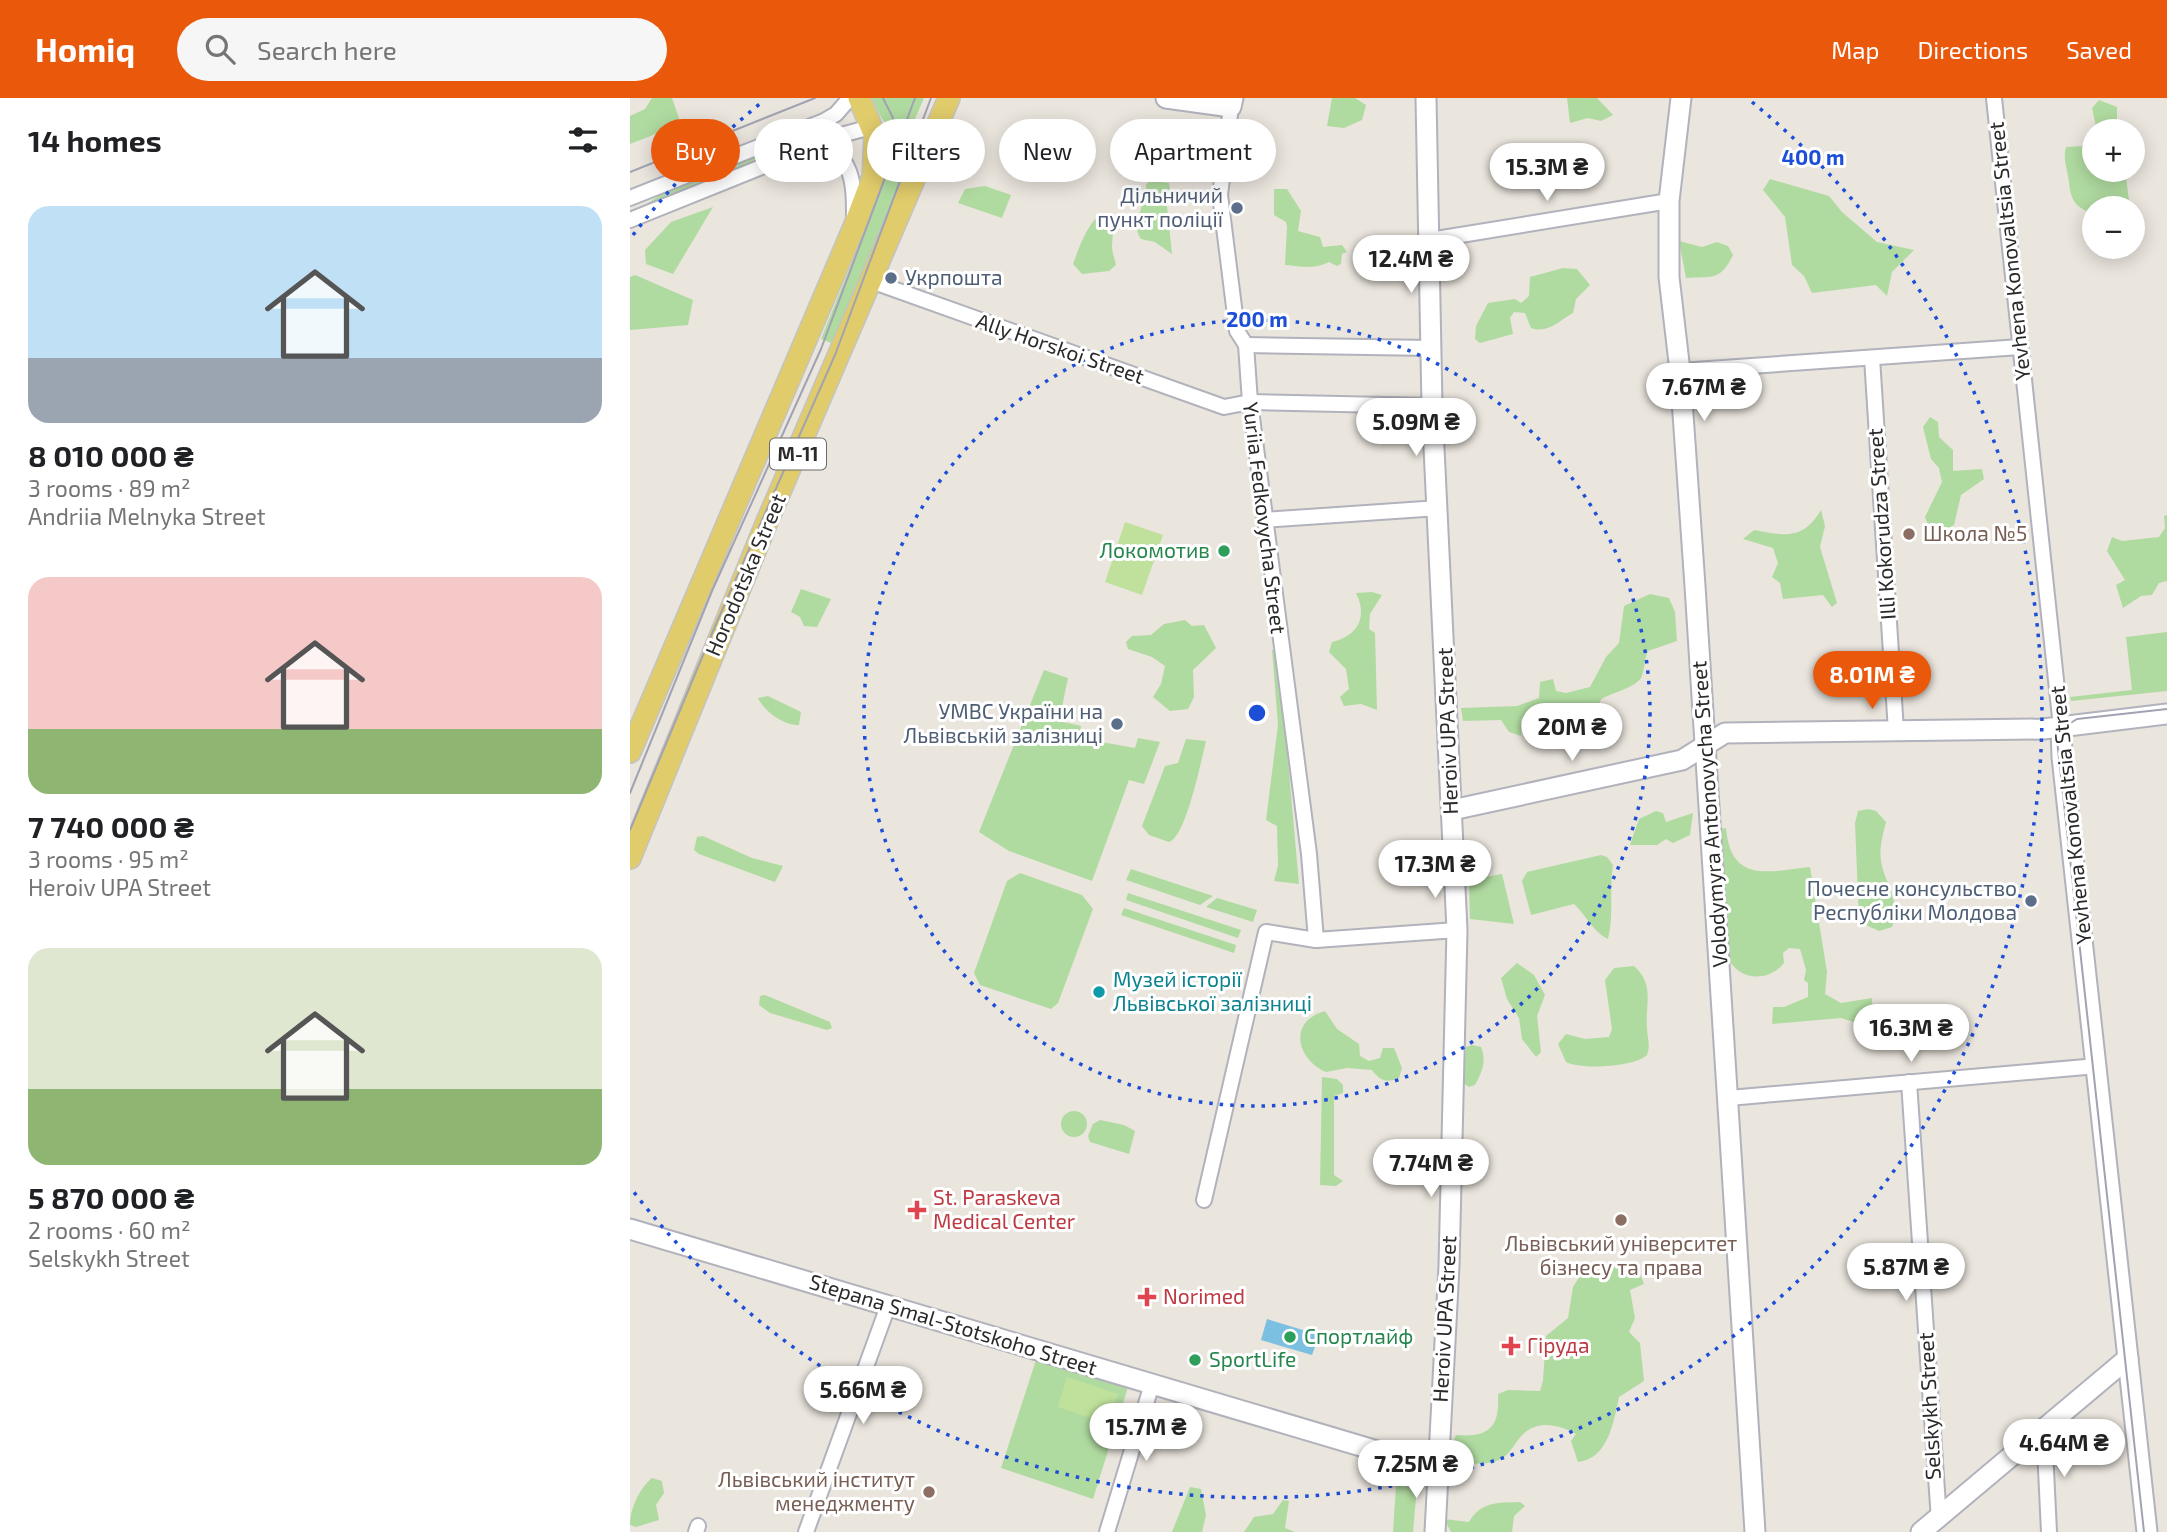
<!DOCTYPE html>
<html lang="en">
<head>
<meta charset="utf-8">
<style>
	body { margin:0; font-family:"Exo 2",sans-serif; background:#f6f6f6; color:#202124; height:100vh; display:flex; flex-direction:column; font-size:26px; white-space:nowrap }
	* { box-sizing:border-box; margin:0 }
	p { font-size:23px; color:#757577 }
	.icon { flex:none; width:38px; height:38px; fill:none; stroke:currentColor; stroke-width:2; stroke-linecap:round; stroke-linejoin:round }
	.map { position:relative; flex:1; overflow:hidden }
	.side { display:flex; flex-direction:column; background:#fff; width:630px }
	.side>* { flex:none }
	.guide { position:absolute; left:21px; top:21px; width:665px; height:63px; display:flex; gap:14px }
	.tools { position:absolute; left:1452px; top:21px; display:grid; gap:14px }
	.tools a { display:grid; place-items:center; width:63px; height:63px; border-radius:50%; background:#fff; box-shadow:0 4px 18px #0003; font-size:35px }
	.price { position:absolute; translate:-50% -60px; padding:0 16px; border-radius:24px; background:#fff; color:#222; font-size:23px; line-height:46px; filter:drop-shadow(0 2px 4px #0008) }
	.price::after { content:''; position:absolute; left:50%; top:42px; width:21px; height:16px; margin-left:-10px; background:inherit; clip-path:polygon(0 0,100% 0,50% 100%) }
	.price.selected { background:#ea580c; color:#fff }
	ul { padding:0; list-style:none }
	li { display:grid; align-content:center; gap:14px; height:371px; padding:0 28px }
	li span { display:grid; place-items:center; height:217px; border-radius:21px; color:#555 }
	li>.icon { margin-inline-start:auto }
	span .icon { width:126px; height:126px; fill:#fffc; stroke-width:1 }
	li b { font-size:30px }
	h2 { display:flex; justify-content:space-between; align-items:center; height:84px; padding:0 28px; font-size:30px }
	.tag { padding:0 24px; border-radius:32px; background:#fff; box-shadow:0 4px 18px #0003; font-size:24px; line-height:63px }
	.tag.selected { background:#ea580c; color:#fff }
	header { display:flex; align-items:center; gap:42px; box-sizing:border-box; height:98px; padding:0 35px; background:#ea580c; color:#fff }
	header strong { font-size:33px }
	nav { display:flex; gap:38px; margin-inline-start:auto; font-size:24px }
	.search { width:490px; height:63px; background:#f6f6f6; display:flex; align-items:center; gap:18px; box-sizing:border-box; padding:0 24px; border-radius:38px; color:#757577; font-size:26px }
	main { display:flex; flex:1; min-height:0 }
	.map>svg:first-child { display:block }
	.green { fill:#b0dba0 }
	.pitch { fill:#c0e19c }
	.water { fill:#7cc0e1 }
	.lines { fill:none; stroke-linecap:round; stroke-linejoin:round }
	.street-casing { stroke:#b1b2bc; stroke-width:18 }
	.secondary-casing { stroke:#b1b2bc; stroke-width:23 }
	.primary-casing { stroke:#c3c3c3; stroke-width:24 }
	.street { stroke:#fff; stroke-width:14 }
	.secondary { stroke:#fff; stroke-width:19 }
	.primary { stroke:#e1cc6c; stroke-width:21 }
	.tram { stroke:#a1a2b2; stroke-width:2 }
	.ring { fill:none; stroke:#1d4ed8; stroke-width:3.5; stroke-dasharray:3.5 7 }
	.service-dot { fill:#5c6f8a; stroke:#fff; stroke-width:2.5 }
	.education-dot { fill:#8d6e63; stroke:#fff; stroke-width:2.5 }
	.leisure-dot { fill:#2e9e5b; stroke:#fff; stroke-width:2.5 }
	.culture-dot { fill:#0f9aa8; stroke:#fff; stroke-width:2.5 }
	.health-dot { fill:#e0444e; stroke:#fff; stroke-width:2.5 }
	.labels { text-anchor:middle; stroke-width:6; stroke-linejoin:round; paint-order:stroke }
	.shield { fill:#fff; stroke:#6a6a6a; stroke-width:2 }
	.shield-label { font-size:19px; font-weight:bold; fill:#2a2a2a }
	.service-label { font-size:21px; fill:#4e5e75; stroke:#fff; text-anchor:end }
	.street-label { font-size:21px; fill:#2a2a2a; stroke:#fff }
	.education-label { font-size:21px; fill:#785e54; stroke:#fff; text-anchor:start }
	.leisure-label { font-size:21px; fill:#27864d; stroke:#fff; text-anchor:start }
	.culture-label { font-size:21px; fill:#0d838f; stroke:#fff; text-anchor:start }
	.health-label { font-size:21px; fill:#be3a42; stroke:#fff; text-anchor:start }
	.centre { fill:#1d4ed8; stroke:#fff; stroke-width:3.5 }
	.ring-label { font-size:21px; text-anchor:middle; font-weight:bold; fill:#1d4ed8; stroke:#fff; stroke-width:6; stroke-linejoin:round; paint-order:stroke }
</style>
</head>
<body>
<header>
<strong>Homiq</strong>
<div class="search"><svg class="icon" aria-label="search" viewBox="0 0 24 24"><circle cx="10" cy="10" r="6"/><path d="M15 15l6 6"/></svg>Search here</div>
<nav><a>Map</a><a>Directions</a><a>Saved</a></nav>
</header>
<main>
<section class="side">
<h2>14 homes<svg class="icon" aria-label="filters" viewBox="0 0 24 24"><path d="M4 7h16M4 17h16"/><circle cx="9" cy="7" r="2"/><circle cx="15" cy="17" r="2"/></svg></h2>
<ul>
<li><span style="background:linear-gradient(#bfe0f5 70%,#9aa5b1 0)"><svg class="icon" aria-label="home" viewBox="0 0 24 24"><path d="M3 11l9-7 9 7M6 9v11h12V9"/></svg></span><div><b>8 010 000 ₴</b><p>3 rooms · 89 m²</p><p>Andriia Melnyka Street</p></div></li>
<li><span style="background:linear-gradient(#f6c9c9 70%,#8fb573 0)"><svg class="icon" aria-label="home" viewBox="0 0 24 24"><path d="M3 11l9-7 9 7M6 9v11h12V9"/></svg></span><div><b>7 740 000 ₴</b><p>3 rooms · 95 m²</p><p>Heroiv UPA Street</p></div></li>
<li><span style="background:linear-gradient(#dfe7d0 65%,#8fb573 0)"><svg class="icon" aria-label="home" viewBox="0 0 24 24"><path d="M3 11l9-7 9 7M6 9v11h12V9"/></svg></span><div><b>5 870 000 ₴</b><p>2 rooms · 60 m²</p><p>Selskykh Street</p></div></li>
</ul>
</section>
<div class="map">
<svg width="1537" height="1434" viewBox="0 0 1537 1434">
	<rect width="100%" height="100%" fill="#eae5dd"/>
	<!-- green -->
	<g class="green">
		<path d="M22,0h20l9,26 -51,20v-28l15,-7z"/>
		<path d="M242,0h52l-16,37c-22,-4 -28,-17 -36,-37z"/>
		<path d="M702,0h23l11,7 -4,15 -18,8 -17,-2z"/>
		<path d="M937,0h30l16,17 -12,6 -13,-3 -18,5z"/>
		<path d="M1469,2l18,7v16l-5,8h-15l-5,-23z"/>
		<path d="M189,31l2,7 -186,77 27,-20z"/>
		<path d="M1465,42v30h21l10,7 4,31h-35v6c-24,-7 -24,-17 -27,-38 -2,-12 -5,-17 -2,-29l18,-1z"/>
		<path d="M286,56l-85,189 -10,-4 65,-161 3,-23z"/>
		<path d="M1140,81l59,17 13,16 35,30 37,8 -22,22 -5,24 -11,-11 -64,8 -8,-17 -12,-11 -7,-48 -22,-27z"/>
		<path d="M520,82l19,3 1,7 -4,6 6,58 -17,-12 -14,-3c-12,-17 7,-36 5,-54z"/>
		<path d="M355,88l26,9 -9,23 -44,-15 7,-14z"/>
		<path d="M644,91h13l14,22 -3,20 22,6 3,10 19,-2 5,7 -5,2 -1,10 -4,2 -8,-4c-16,8 -28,4 -44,3l2,-38 -1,-5 -12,-7z"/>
		<path d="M83,109l-40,67 -27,-10 -1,-14 26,-28z"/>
		<path d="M473,115c15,10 9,19 9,34 0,5 3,13 4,18l-7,6 -27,3 -9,-10c6,-16 15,-43 30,-51z"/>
		<path d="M1049,143l23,6 15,-5 11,4 5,9c-13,27 -22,21 -47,23z"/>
		<path d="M933,170l14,1 13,16 -14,14 -3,14c-14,8 -25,21 -42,15l-6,-15 -11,-1 -4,6 3,16 -33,9 -5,-4 1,-13 12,-23 27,-4 6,4 8,-7 1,-19z"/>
		<path d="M5,177l58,25 -5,25 -58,5v-53z"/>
		<path d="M1300,319l8,5 1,15 14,13v21l29,-2 2,10 -23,16 -7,30 -16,9 -8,-4 -5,-13 17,-35 -3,-14 -8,-9 -8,-32z"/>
		<path d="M1191,412l4,16 -5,21 17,56 -5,4 -9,-12 -40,4 -3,-16 -8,-6 6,-14 -5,-15 -30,-9 11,-9c31,6 49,10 67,-20z"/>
		<path d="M1537,417v66l-8,2 -7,12 -11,1 -18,12 -7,-23 9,-5 -18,-29 5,-14 10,4 37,-4 6,-9 -1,-12z"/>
		<path d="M171,491l30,10 -14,28 -13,-1 -4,-9 -9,-5z"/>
		<path d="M742,494l10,3 -12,19 -1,15 6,4 2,77 -16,-6 -17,2 -4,-9 9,-8 -3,-20 -17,-17 3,-10c26,-6 36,-25 24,-49z"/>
		<path d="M1020,496l19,4 6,14 2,29 -29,10c-4,8 -3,19 -7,27 -7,10 -29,15 -40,21l-6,23 -9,3 -18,-22 -36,7 -11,9v17l-12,-4 -8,-12 -38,1 -2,-13 56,-2 22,-8 1,-16 13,-3 3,12 10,2 24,-6 16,-30 13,-14 5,-37z"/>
		<path d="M555,522l7,6 12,-1 12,23 -23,22 1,27 -6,12 -18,2 -17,-14 8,-13 4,-18 -13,-9 -24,-8 -2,-7 6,-6 19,-1 13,-11z"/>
		<path d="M1537,534v59l-96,10 -1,-4 62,-7 -6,-53z"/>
		<path d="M648,551l21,235 -25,-3 4,-15 -1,-40 -11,-6 12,-95 -6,-75z"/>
		<path d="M414,572l24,8 -9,43 22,5 -2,12 56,10 3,-10 22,4 -16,42 -15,-4 -37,101 -83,-30 -30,-19z"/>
		<path d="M138,598l33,16 -2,13c-15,1 -35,-14 -41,-27z"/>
		<path d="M556,641l20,2c-5,20 -20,96 -37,101l-20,-7 -7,-9 23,-60 13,-3z"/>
		<path d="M1239,711l7,2 10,11c-3,12 -7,26 -5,39 4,24 21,40 11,66l-13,4 -20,-9 -4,-99 3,-12z"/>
		<path d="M1026,713l7,2 3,9 27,-9 -3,22 -17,8 -7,-4 -9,6h-27l9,-26z"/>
		<path d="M1096,730c5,55 41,44 84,39l17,105 -2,22 16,9 31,-5 1,22 -10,5 -22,-7 -69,6 1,-17h11l24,-10v-14l-4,-3 2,-10 -6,-21 -11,-1 -6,5 1,10c-15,19 -43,18 -55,-3l-11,-131z"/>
		<path d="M73,738l49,22 31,8 -8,16 -76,-28 -5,-4 3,-13z"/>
		<path d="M971,757l6,2 6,8c-4,25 1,50 -5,74 -16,-8 -21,-23 -34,-35l-43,11 -9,-34 5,-9z"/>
		<path d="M501,771l82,27 -13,9 -74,-25z"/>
		<path d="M390,775l62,22 11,14 -35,94 -7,6 -71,-24 -6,-12 33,-92z"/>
		<path d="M872,776l12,50 -44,-5 -1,-39z"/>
		<path d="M498,795l113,37 -3,8 -112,-38z"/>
		<path d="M587,800l40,12 -4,12 -47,-15z"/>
		<path d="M494,810l112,37 -2,8 -113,-38z"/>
		<path d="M887,865l17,12 11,20 -8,21 4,36 -5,5 -14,-18 -3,-21 -12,-19 -6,-21z"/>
		<path d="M1004,868c21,19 11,37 13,62 0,10 4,16 0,27 -12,12 -66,15 -81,7l-8,-18 8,-10 19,5 24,-2 3,-8 -7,-49 9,-12z"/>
		<path d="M135,897l65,27 2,6 -5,2 -57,-17 -11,-8 1,-9z"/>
		<path d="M695,913l12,18 22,15 1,12 9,5 11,-3 3,-10h11l8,20 -3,10c-13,5 -19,3 -27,-8l-25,-2 -21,4c-30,-13 -38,-51 -1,-61z"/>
		<path d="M842,947l9,2c6,14 1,25 -6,38l-6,2 -6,-4 3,-36z"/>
		<path d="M692,979l15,2 6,6v8l-9,3v79l9,6 -7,5 -16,-1z"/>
		<circle cx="444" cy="1026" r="13"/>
		<path d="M470,1022l24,5 11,6 -6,23 -39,-12 -2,-6 5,-12z"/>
		<path d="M988,1166h18l8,20 -14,6 5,28 -6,14 11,11 4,38 -25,16c-5,24 -11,62 -41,65l-7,-21 5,-7c-20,-11 -43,-15 -58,6 -6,8 -10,16 -19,20 -12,6 -36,3 -49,2v-12l6,-15c34,3 44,-9 42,-41l10,-4 32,1 3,-11 3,-44 22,-18 5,-31 7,-11 28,-4z"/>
		<path d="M406,1262l92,27 -35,112 -92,-31z"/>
		<path d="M22,1380l10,3 2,12 -8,12 3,15 -23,7 -6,-2c0,-16 9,-36 22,-47z"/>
		<path d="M766,1388l21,1 -4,45h-20z"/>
		<path d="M560,1389l11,2 5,26 -4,17h-30z"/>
		<path d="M653,1402l6,1 -4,27 10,4h-51l10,-15 19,-3z"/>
		<path d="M890,1404l5,4 -11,10 -2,16h-61l-7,-13 25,3c12,-21 29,-19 51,-20z"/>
	</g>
	<!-- pitch -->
	<g class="pitch">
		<path d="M495,424l38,13 -21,60 -37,-13z"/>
		<path d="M437,1279l51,17 -10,30 -50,-17z"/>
	</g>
	<!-- water -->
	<path class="water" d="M637,1221l52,16 -7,20 -51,-15z"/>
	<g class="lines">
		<!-- street casing -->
		<g class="street-casing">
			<g id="street">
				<path d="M1364,0l67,629"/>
				<path d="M601,9l-11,88 17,136 9,14 4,57 59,452 7,86"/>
				<path d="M186,48c38,6 38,40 38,70"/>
				<path d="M0,100l194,-77 12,-7 14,-16"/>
				<path d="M0,122l211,-85 30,-8"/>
				<path d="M800,142l239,-39"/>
				<path d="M241,183l353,126 26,-5 182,4"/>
				<path d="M616,247l186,3"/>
				<path d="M1242,260l24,373"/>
				<path d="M1050,273l340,-24"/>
				<path d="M634,422l175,-12"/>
				<path d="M1279,984l30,438"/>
				<path d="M1099,1000l368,-32"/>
				<path d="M574,1102l62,-268 50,8 141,-10"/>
				<path d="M1414,1330l5,104"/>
				<path d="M66,1434l2,-6"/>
				<path d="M176,1434l82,-226"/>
				<path d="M477,1434l45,-148"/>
			</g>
		</g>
		<!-- secondary casing -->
		<g class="secondary-casing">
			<g id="secondary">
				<path d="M536,0l65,9 2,-9"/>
				<path d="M796,0l6,308 25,524 -8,336 -14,266"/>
				<path d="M1051,0l-12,103v76l11,94 15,215 60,946"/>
				<path d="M1431,629l1,30 85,775"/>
				<path d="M822,712l230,-50 43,-27 318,-4 124,-15"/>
				<path d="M0,1131l808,240"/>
				<path d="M1291,1434l207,-174"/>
			</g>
		</g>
		<!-- primary casing -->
		<g class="primary-casing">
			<g id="primary">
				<path d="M229,0l16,38 33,9 25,-6"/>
				<path d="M0,654l224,-525 19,-50 2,-41"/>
				<path d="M0,760l136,-334 183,-426"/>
			</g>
		</g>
		<!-- street -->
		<use href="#street" class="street"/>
		<!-- secondary -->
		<use href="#secondary" class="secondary"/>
		<!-- primary -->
		<use href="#primary" class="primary"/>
		<!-- tram -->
		<g class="tram">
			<path d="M253,0l10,20v23"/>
			<path d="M0,74l185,-74"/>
			<path d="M0,695l82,-202 109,-242 94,-251"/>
			<path d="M0,732l86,-206 119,-269 96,-257"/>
			<path d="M1514,1434l-87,-792 7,-13 13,-8 90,-10"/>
		</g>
	</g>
	<!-- distance rings -->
	<g class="ring">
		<circle cx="627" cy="615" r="393"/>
		<path d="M3 137A786 786 0 0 1 132 4M1122 4A786 786 0 1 1 3 1093"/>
	</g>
	<!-- markers -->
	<g class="service-dot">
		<circle cx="607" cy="110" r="7"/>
		<circle cx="261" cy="180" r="7"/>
		<circle cx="487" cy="626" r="7"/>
		<circle cx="1401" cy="803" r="7"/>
	</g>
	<g class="education-dot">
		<circle cx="1279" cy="436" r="7"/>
		<circle cx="991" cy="1122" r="7"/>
		<circle cx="299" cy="1394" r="7"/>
	</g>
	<g class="leisure-dot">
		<circle cx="594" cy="453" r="7"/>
		<circle cx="660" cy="1239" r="7"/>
		<circle cx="565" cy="1262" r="7"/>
	</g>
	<circle class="culture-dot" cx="469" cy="894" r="7"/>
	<g class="health-dot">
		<path d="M283.5 1101.5h7v7h7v7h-7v7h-7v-7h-7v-7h7z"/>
		<path d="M513.5 1188.5h7v7h7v7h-7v7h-7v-7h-7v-7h7z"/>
		<path d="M877.5 1237.5h7v7h7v7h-7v7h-7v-7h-7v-7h7z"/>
	</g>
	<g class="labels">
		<!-- shield labels -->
		<rect class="shield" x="140" y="340.5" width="56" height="31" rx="5"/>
		<g class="shield-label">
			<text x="168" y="363">М-11</text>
		</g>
		<!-- service labels -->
		<g class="service-label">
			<text x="593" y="105">Дільничий<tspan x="593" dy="24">пункт поліції</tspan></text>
			<text x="275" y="187" text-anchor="start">Укрпошта</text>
			<text x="473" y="621">УМВС України на<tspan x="473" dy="24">Львівській залізниці</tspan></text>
			<text x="1387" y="798">Почесне консульство<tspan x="1387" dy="24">Республіки Молдова</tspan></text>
		</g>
		<!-- street labels -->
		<g class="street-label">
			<text transform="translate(1380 153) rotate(-96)" y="7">Yevhena Konovaltsia Street</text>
			<text transform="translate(430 251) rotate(19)" y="7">Ally Horskoi Street</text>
			<text transform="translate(634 420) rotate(83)" y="7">Yuriia Fedkovycha Street</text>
			<text transform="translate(1252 426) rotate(-94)" y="7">Illi Kokorudza Street</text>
			<text transform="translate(116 477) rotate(-67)" y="7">Horodotska Street</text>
			<text transform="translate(818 633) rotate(-92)" y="7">Heroiv UPA Street</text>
			<text transform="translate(1080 716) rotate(-94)" y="7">Volodymyra Antonovycha Street</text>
			<text transform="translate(1441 717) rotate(-96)" y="7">Yevhena Konovaltsia Street</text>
			<text transform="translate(815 1221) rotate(-87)" y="7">Heroiv UPA Street</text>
			<text transform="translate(323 1227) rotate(17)" y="7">Stepana Smal-Stotskoho Street</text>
			<text transform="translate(1300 1308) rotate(-93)" y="7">Selskykh Street</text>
		</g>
		<!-- education labels -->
		<g class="education-label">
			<text x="1293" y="443">Школа №5</text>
			<text x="991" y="1153" text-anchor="middle">Львівський університет<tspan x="991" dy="24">бізнесу та права</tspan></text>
			<text x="285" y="1389" text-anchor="end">Львівський інститут<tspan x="285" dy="24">менеджменту</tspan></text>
		</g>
		<!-- leisure labels -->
		<g class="leisure-label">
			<text x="580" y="460" text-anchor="end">Локомотив</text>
			<text x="674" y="1246">Спортлайф</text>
			<text x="579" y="1269">SportLife</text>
		</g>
		<!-- culture labels -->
		<g class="culture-label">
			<text x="483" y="889">Музей історії<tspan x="483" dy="24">Львівської залізниці</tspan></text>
		</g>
		<!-- health labels -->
		<g class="health-label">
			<text x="303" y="1107">St. Paraskeva<tspan x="303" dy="24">Medical Center</tspan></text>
			<text x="533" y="1206">Norimed</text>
			<text x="897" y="1255">Гіруда</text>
		</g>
	</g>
	<circle cx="627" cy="615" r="10" class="centre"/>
	<g class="ring-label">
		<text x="1183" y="67">400 m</text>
		<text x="627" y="229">200 m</text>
	</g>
</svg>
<div class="tools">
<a>+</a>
<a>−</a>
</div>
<b class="price" style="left:917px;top:105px">15.3M ₴</b>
<b class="price" style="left:781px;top:197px">12.4M ₴</b>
<b class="price" style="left:1074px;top:325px">7.67M ₴</b>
<b class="price" style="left:786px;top:360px">5.09M ₴</b>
<b class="price selected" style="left:1242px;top:613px">8.01M ₴</b>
<b class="price" style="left:942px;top:665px">20M ₴</b>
<b class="price" style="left:805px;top:802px">17.3M ₴</b>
<b class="price" style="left:1281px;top:966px">16.3M ₴</b>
<b class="price" style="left:801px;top:1101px">7.74M ₴</b>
<b class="price" style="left:1276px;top:1205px">5.87M ₴</b>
<b class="price" style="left:233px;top:1328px">5.66M ₴</b>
<b class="price" style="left:516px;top:1365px">15.7M ₴</b>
<b class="price" style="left:1434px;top:1381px">4.64M ₴</b>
<b class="price" style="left:786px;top:1402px">7.25M ₴</b>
<div class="guide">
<a class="tag selected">Buy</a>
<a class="tag">Rent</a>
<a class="tag">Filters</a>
<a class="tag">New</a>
<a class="tag">Apartment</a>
</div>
</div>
</main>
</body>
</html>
